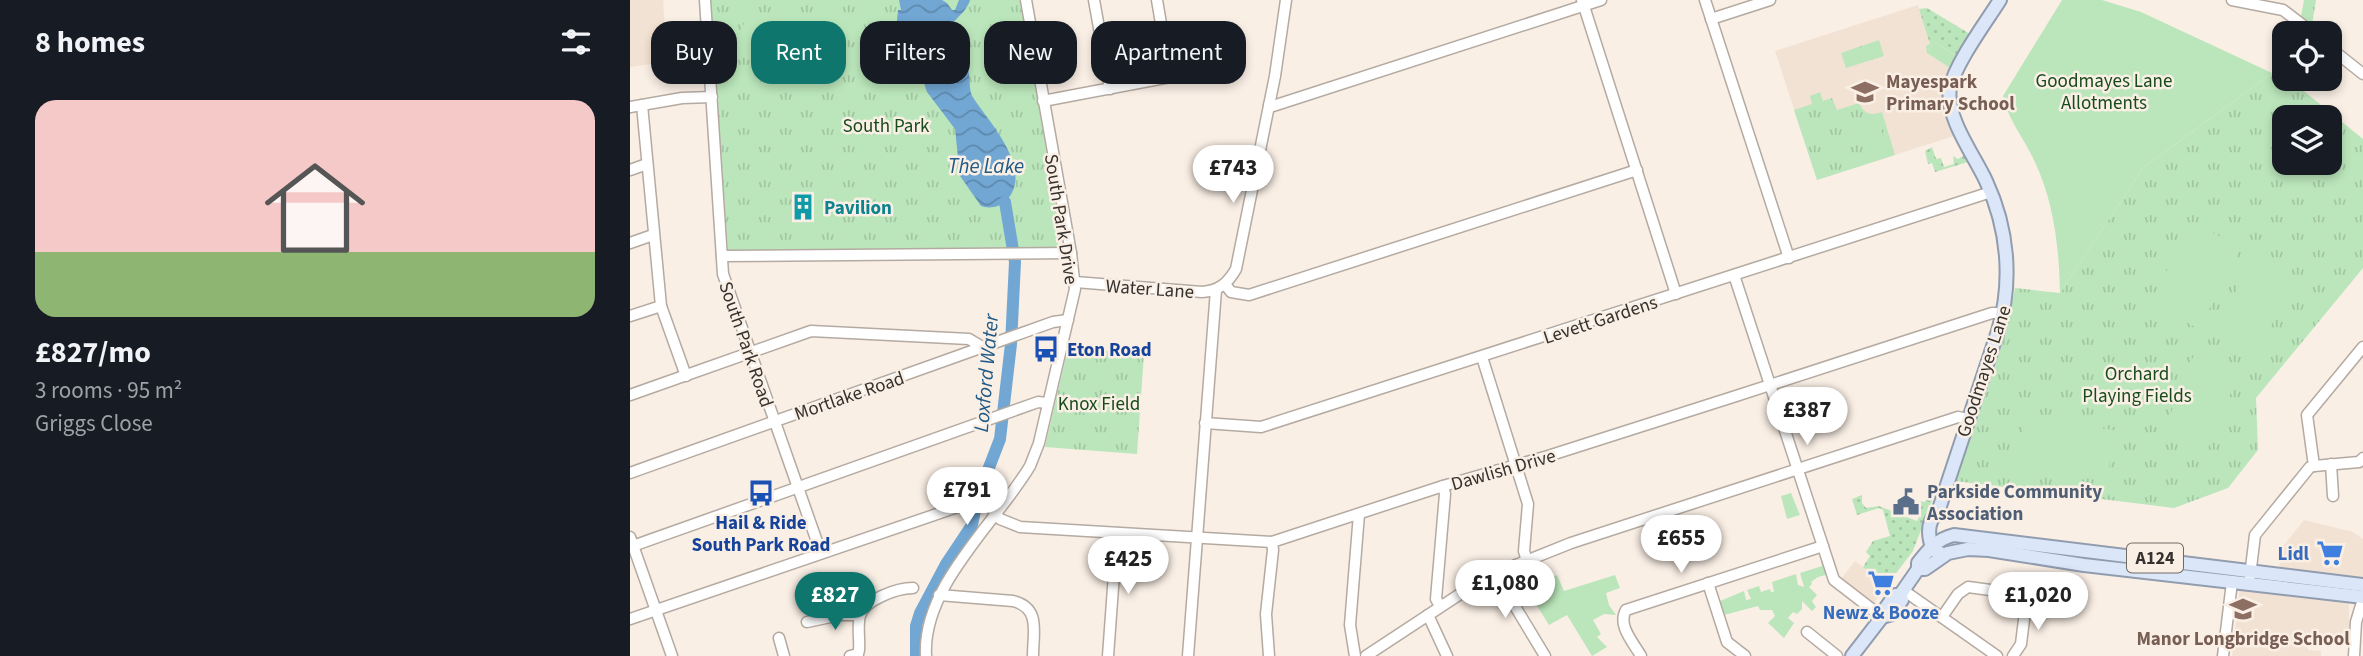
<!DOCTYPE html>
<html lang="en">
<head>
<meta charset="utf-8">
<style>
	body { margin:0; font-family:"Source Sans 3",sans-serif; background:#242831; color:#f1f3f6; height:100vh; display:flex; flex-direction:column; font-size:26px; white-space:nowrap }
	* { box-sizing:border-box; margin:0 }
	p { font-size:23px; color:#9ea1a6 }
	.icon { flex:none; width:38px; height:38px; fill:none; stroke:currentColor; stroke-width:2; stroke-linecap:round; stroke-linejoin:round }
	.map { position:relative; flex:1; overflow:hidden }
	.sheet { display:flex; flex-direction:column; background:#171b24; width:630px }
	.sheet>* { flex:none }
	.banner { position:absolute; left:21px; top:21px; width:665px; height:63px; display:flex; gap:14px }
	.controls { position:absolute; left:1642px; top:21px; display:grid; gap:14px }
	.controls a { display:grid; place-items:center; width:70px; height:70px; border-radius:14px; background:#171b24; box-shadow:0 4px 10px #0003; font-size:35px }
	.price { position:absolute; translate:-50% -60px; padding:0 16px; border-radius:24px; background:#fff; color:#222; font-size:23px; line-height:46px; filter:drop-shadow(0 2px 4px #0008) }
	.price::after { content:''; position:absolute; left:50%; top:42px; width:21px; height:16px; margin-left:-10px; background:inherit; clip-path:polygon(0 0,100% 0,50% 100%) }
	.price.active { background:#0f766e; color:#fff }
	ul { padding:0; list-style:none }
	li { display:grid; align-content:center; gap:14px; height:371px; padding:0 35px }
	li span { display:grid; place-items:center; height:217px; border-radius:21px; color:#555 }
	li>.icon { margin-inline-start:auto }
	span .icon { width:126px; height:126px; fill:#fffc; stroke-width:1 }
	li b { font-size:30px }
	h2 { display:flex; justify-content:space-between; align-items:center; height:84px; padding:0 35px; font-size:30px }
	.chip { padding:0 24px; border-radius:21px; background:#171b24; box-shadow:0 4px 10px #0003; font-size:24px; line-height:63px }
	.chip.active { background:#0f766e; color:#fff }
	main { display:flex; flex:1; min-height:0 }
	.map>svg:first-child { display:block }
	.built { fill:#f2e2d3 }
	.grass { fill:url(#grass-dots) }
	.park { fill:url(#park-tufts); fill-rule:evenodd }
	.garden { fill:#bbe6bb }
	.water { fill:url(#water-waves); fill-rule:evenodd }
	.lines { fill:none; stroke-linecap:round; stroke-linejoin:round }
	.river { stroke:#72a7d4; stroke-width:12 }
	.minor-casing { stroke:#b4aaa1; stroke-width:13 }
	.major-casing { stroke:#919daf; stroke-width:16 }
	.minor { stroke:#fff; stroke-width:10 }
	.major { stroke:#dbe7f8; stroke-width:12 }
	.labels { text-anchor:middle; stroke-width:5; stroke-linejoin:round; paint-order:stroke }
	.shield { fill:#faefe5; stroke:#706a65; stroke-width:2 }
	.shield-label { font-size:18px; font-weight:bold; fill:#35312e }
	.park-label { font-size:19px; fill:#174b1c; stroke:#faefe5 }
	.education-label { font-size:19px; font-weight:bold; fill:#785e54; stroke:#faefe5; text-anchor:start }
	.culture-label { font-size:19px; font-weight:bold; fill:#0d838f; stroke:#faefe5; text-anchor:start }
	.street-label { font-size:19px; fill:#35312e; stroke:#faefe5 }
	.transit-label { font-size:19px; font-weight:bold; fill:#164399; stroke:#faefe5; text-anchor:start }
	.service-label { font-size:19px; font-weight:bold; fill:#4e5e75; stroke:#faefe5; text-anchor:start }
	.shop-label { font-size:19px; font-weight:bold; fill:#366cbe; stroke:#faefe5; text-anchor:end }
	.water-label { font-size:21px; font-style:italic; fill:#205a86; stroke:#faefe5 }
</style>
</head>
<body>
<main>
<section class="sheet">
<h2>8 homes<svg class="icon" aria-label="filters" viewBox="0 0 24 24"><path d="M4 7h16M4 17h16"/><circle cx="9" cy="7" r="2"/><circle cx="15" cy="17" r="2"/></svg></h2>
<ul>
<li><span style="background:linear-gradient(#f6c9c9 70%,#8fb573 0)"><svg class="icon" aria-label="home" viewBox="0 0 24 24"><path d="M3 11l9-7 9 7M6 9v11h12V9"/></svg></span><div><b>£827/mo</b><p>3 rooms · 95 m²</p><p>Griggs Close</p></div></li>
</ul>
</section>
<div class="map">
<svg width="1733" height="656" viewBox="0 0 1733 656">
	<defs>
		<pattern id="grass-dots" width="8" height="8" patternUnits="userSpaceOnUse" patternTransform="scale(1.75)"><rect width="8" height="8" fill="#bbe6bb"/><path d="M2 2h.1M6 6h.1" fill="none" stroke="#a1c6a1" stroke-width="1.8" stroke-linecap="round"/></pattern>
		<pattern id="park-tufts" width="24" height="20" patternUnits="userSpaceOnUse" patternTransform="scale(1.75)"><rect width="24" height="20" fill="#bbe6bb"/><path d="M3 7l-1-3M5 7V3M7 7l1-3M15 17l-1-3M17 17v-4M19 17l1-3" fill="none" stroke="#a1c6a1"/></pattern>
		<pattern id="water-waves" width="16" height="10" patternUnits="userSpaceOnUse" patternTransform="scale(1.75)"><rect width="16" height="10" fill="#72a7d4"/><path d="M0 5q4-4 8 0t8 0" fill="none" stroke="#5e89ac"/></pattern>
	</defs>
	<rect width="100%" height="100%" fill="#faefe5"/>
	<!-- built -->
	<g class="built">
		<path d="M0,0h33l4,62 -37,5z"/>
		<path d="M1288,5l12,39 -3,9 23,15 -8,28 3,19 9,21 -137,44 -42,-129z"/>
		<path d="M1674,520l49,12 10,7v40l-84,-9 2,-21z"/>
		<path d="M1225,561l32,24 -14,20 -32,-26z"/>
		<path d="M1610,586l109,14v38l-40,-5 -1,17 13,1v5h-89z"/>
	</g>
	<!-- grass -->
	<g class="grass">
		<path d="M1297,8l43,26 -13,22 -23,-14 -7,11 -1,-7 4,-2 -11,-35z"/>
		<path d="M1302,147l4,12 5,-1 3,9 10,-3 -1,-8 5,3 7,-4 3,7 -33,10 -3,-9 -4,1 -3,-13z"/>
		<path d="M1307,488l-24,63 -26,34 -24,-18 7,-11 -4,-4 7,-11 17,-5 -7,-26 -4,-2 -22,7 -5,-16 10,-4v8l4,5 13,-2 38,15 4,-8 -4,-2 3,-10 5,1 6,-13z"/>
	</g>
	<!-- park -->
	<g class="park">
		<path d="M80,0h310l42,239 -7,10 -327,1z"/>
		<path d="M1674,0h12l-4,25 -11,-9z"/>
		<path d="M1249,40l5,16 -38,12 -5,-15z"/>
		<path d="M1654,57v13l-3,3 3,6h5l74,60v129l-107,130 2,52 -30,38 -54,20 -219,-27 51,-148 9,-45 45,5 83,-125 129,-95zM1654,117h45v46h-45z"/>
		<path d="M1190,92l3,9 9,-3 5,12 22,-7c6,11 10,13 23,9l13,43 -78,25 -23,-70 18,-6 -2,-8z"/>
		<path d="M438,348l76,6 -7,100 -92,-7z"/>
	</g>
	<!-- garden -->
	<g class="garden">
		<path d="M1432,0h40l39,12 131,61 -129,95 -83,125c-1,-46 -6,-91 -26,-133 -9,-20 -27,-42 -31,-64z"/>
		<path d="M117,17l34,15 -16,35 -34,-15z"/>
		<path d="M1304,42l23,14 -7,12 -23,-15z"/>
		<path d="M1247,116l10,34 -17,5 -10,-34z"/>
		<path d="M1562,222l49,26 -42,81 -49,-26z"/>
		<path d="M1624,258l41,22 -41,78 -41,-22z"/>
		<path d="M1565,352l45,18 -34,83 -44,-18z"/>
		<path d="M1395,418l89,12 -7,51 -89,-12z"/>
		<path d="M1161,493l9,22 -13,4 -6,-23z"/>
		<path d="M1191,558l5,17 -8,2 -7,5 1,2 -3,3 8,8 -5,6 4,6 -4,4 -10,-10v8l-5,5 -4,-2 -5,6 6,5 -10,15 -16,-15 7,-7 -3,-6h-12l-2,-4 -34,9 -4,-14 24,-10 2,9 5,-1 -4,-9 12,-4 2,6 9,-3 1,3h3l-2,-10 24,-8 2,11 6,2 -4,-14 22,-7z"/>
		<path d="M918,573l2,5 7,-3 7,16 51,-16 5,13 -14,5 3,12 7,10 -12,-1 -11,6 8,14 -4,3 10,10 -15,9 -25,-41 -18,10 -15,-24 17,-6 -8,-20z"/>
	</g>
	<!-- water -->
	<path class="water" d="M269,0h43l5,3 5,7h3l4,-10h11c-5,16 -22,22 -26,37 6,12 18,20 23,30 5,10 0,23 7,32 16,24 61,72 32,102 -6,6 -17,8 -25,5l-21,-30 -5,-47 -28,-37 -6,-18 -11,-9 -15,-25 3,-30h3zM319,55l12,15 -2,7 -8,5 -17,-5 -6,-7v-7l5,-7z"/>
	<g class="lines">
		<!-- river -->
		<path class="river" d="M286,656v-30l4,-13 26,-49 26,-39 6,-29 22,-57 11,-95 4,-82 -10,-60"/>
		<!-- minor casing -->
		<g class="minor-casing">
			<g id="minor">
				<path d="M75,0l18,274 98,279"/>
				<path d="M464,0l16,89"/>
				<path d="M952,0l94,294"/>
				<path d="M1075,0l84,258"/>
				<path d="M1602,0l51,10 30,23"/>
				<path d="M1081,19l59,-19"/>
				<path d="M1699,47l34,27"/>
				<path d="M413,101l127,-24 -13,-77"/>
				<path d="M12,105l19,201 25,70"/>
				<path d="M639,105l4,1 328,-106"/>
				<path d="M0,107l52,-9 30,-1"/>
				<path d="M0,170l17,-6"/>
				<path d="M0,243l23,-8"/>
				<path d="M92,256l349,-3"/>
				<path d="M1104,275l100,305 48,37"/>
				<path d="M445,282l127,10c17,-1 26,-9 34,-23l39,-193 11,-76"/>
				<path d="M595,284l6,8 18,3 388,-125"/>
				<path d="M0,316l31,-10"/>
				<path d="M852,357l46,147 -4,47 3,10"/>
				<path d="M0,395l181,-64 158,8 15,9"/>
				<path d="M575,423l56,4 730,-235"/>
				<path d="M1701,464l2,32"/>
				<path d="M1684,466l45,-4 4,-4"/>
				<path d="M0,473l423,-151 15,-2"/>
				<path d="M0,537l42,119"/>
				<path d="M0,547l408,-145 9,1"/>
				<path d="M886,565l3,11 -3,32 29,48"/>
				<path d="M1620,576l5,-41 55,-68 4,-1 -7,-51 56,-68"/>
				<path d="M1078,583l19,59 18,14"/>
				<path d="M1273,590l94,66"/>
				<path d="M309,595l74,6c28,7 20,31 20,55"/>
				<path d="M810,606l-4,-7 9,-105 -2,-8"/>
				<path d="M798,615l19,41"/>
				<path d="M1312,617l16,-23 10,-7 111,15"/>
				<path d="M0,619l345,-118 15,5 10,13 20,8 252,15 171,-56 105,-30 188,-60 256,-83h12"/>
				<path d="M177,622l33,-7h20"/>
				<path d="M1177,632l30,24"/>
				<path d="M149,638l5,18"/>
				<path d="M220,656l8,-2 1,-4c1,-10 -2,-24 1,-34 4,-16 37,-28 53,-28"/>
				<path d="M296,656c-4,-70 70,-133 104,-190l9,-23 36,-154 -4,-36 -45,-253"/>
				<path d="M478,656l9,-123"/>
				<path d="M558,656l28,-366"/>
				<path d="M639,656l-3,-42 7,-64 -1,-8"/>
				<path d="M725,656l-5,-31 9,-111"/>
				<path d="M736,656l120,-79 85,-34 387,-126 10,2"/>
				<path d="M1011,656c-8,-14 -24,-31 -15,-46l197,-64"/>
				<path d="M1383,656l8,-12 6,-49"/>
				<path d="M1593,656l9,-74"/>
				<path d="M1724,656l2,-34 7,-23"/>
			</g>
		</g>
		<!-- major casing -->
		<g class="major-casing">
			<g id="major">
				<path d="M1313,554l-10,-4c-5,-13 -7,-28 5,-38l60,-181c15,-50 10,-103 -12,-150 -12,-26 -41,-64 -36,-93 5,-24 36,-66 50,-88"/>
				<path d="M1288,569h7l23,-16 20,-4 21,1 95,15 279,32"/>
				<path d="M1252,617l10,-3 10,-14 -2,-5"/>
				<path d="M1222,656l30,-39 3,-8 10,-14h5l18,-26v-6c10,-13 19,-24 36,-28l409,50"/>
			</g>
		</g>
		<!-- minor -->
		<use href="#minor" class="minor"/>
		<!-- major -->
		<use href="#major" class="major"/>
	</g>
	<!-- icons -->
	<defs>
		<g id="school-bare" transform="scale(2.1)"><path d="M0-5L7-2L0 1L-7-2ZM-4 1L0 2.5L4 1V4Q0 6-4 4Z" fill="#8d6e63" stroke="#faefe5" stroke-width="2.5" paint-order="stroke"/></g>
		<g id="building-bare" transform="scale(2.1)"><path d="M-4-6H4V6H1V3H-1V6H-4ZM-2.5-4.3h1.7v1.8h-1.7ZM.8-4.3h1.7v1.8H.8ZM-2.5-1h1.7V.8h-1.7ZM.8-1h1.7V.8H.8Z" fill="#0f9aa8" stroke="#faefe5" stroke-width="2.5" paint-order="stroke"/></g>
		<g id="bus-bare" transform="scale(2.1)"><path d="M-5-6H5V4H4V6H2V4H-2V6H-4V4H-5ZM-3.5-4V0h7V-4ZM-3.5 1.2v1.5H-2V1.2ZM2 1.2v1.5H3.5V1.2Z" fill="#1a4fb4" stroke="#faefe5" stroke-width="2.5" paint-order="stroke"/></g>
		<g id="civic-bare" transform="scale(2.1)"><path d="M-.6-6.5H3V-4.5H.6V-3L4-1V1h2V6H-6V1h2V-1L-.6-3ZM-1.2 2.5V6h2.4V2.5Z" fill="#5c6f8a" stroke="#faefe5" stroke-width="2.5" paint-order="stroke"/></g>
		<g id="supermarket-bare" transform="scale(2.1)"><path d="M-6-5.5h2.5l.6 2H6L4.5 2H-2.5L-4.4-4H-6ZM-1.5 3.2a1.3 1.3 0 1 0 .1 0ZM3 3.2a1.3 1.3 0 1 0 .1 0Z" fill="#3f7fe0" stroke="#faefe5" stroke-width="2.5" paint-order="stroke"/></g>
	</defs>
	<g fill-rule="evenodd">
		<use href="#school-bare" x="1235" y="92"/>
		<use href="#building-bare" x="173" y="207"/>
		<use href="#bus-bare" x="416" y="349"/>
		<use href="#bus-bare" x="131" y="493"/>
		<use href="#civic-bare" x="1276" y="502"/>
		<use href="#supermarket-bare" x="1700" y="553"/>
		<use href="#supermarket-bare" x="1251" y="583"/>
		<use href="#school-bare" x="1613" y="609"/>
	</g>
	<g class="labels">
		<!-- shield labels -->
		<rect class="shield" x="1497" y="543.5" width="56" height="29" rx="5"/>
		<g class="shield-label">
			<text x="1525" y="564">A124</text>
		</g>
		<!-- park labels -->
		<g class="park-label">
			<text x="1474" y="87">Goodmayes Lane<tspan x="1474" dy="22">Allotments</tspan></text>
			<text x="256" y="132">South Park</text>
			<text x="1507" y="380">Orchard<tspan x="1507" dy="22">Playing Fields</tspan></text>
			<text x="469" y="410">Knox Field</text>
		</g>
		<!-- education labels -->
		<g class="education-label">
			<text x="1256" y="88">Mayespark<tspan x="1256" dy="22">Primary School</tspan></text>
			<text x="1613" y="645" text-anchor="middle">Manor Longbridge School</text>
		</g>
		<!-- culture labels -->
		<g class="culture-label">
			<text x="194" y="214">Pavilion</text>
		</g>
		<!-- street labels -->
		<g class="street-label">
			<text transform="translate(432 219) rotate(81)" y="7">South Park Drive</text>
			<text transform="translate(520 288) rotate(4)" y="7">Water Lane</text>
			<text transform="translate(970 319) rotate(-18)" y="7">Levett Gardens</text>
			<text transform="translate(117 344) rotate(71)" y="7">South Park Road</text>
			<text transform="translate(1353 371) rotate(-72)" y="7">Goodmayes Lane</text>
			<text transform="translate(219 395) rotate(-19)" y="7">Mortlake Road</text>
			<text transform="translate(873 469) rotate(-16)" y="7">Dawlish Drive</text>
		</g>
		<!-- transit labels -->
		<g class="transit-label">
			<text x="437" y="356">Eton Road</text>
			<text x="131" y="529" text-anchor="middle">Hail &amp; Ride<tspan x="131" dy="22">South Park Road</tspan></text>
		</g>
		<!-- service labels -->
		<g class="service-label">
			<text x="1297" y="498">Parkside Community<tspan x="1297" dy="22">Association</tspan></text>
		</g>
		<!-- shop labels -->
		<g class="shop-label">
			<text x="1679" y="560">Lidl</text>
			<text x="1251" y="619" text-anchor="middle">Newz &amp; Booze</text>
		</g>
		<!-- water labels -->
		<g class="water-label">
			<text x="356" y="173">The Lake</text>
			<text transform="translate(356 373) rotate(-85)" y="7">Loxford Water</text>
		</g>
	</g>
</svg>
<div class="controls">
<a><svg class="icon" aria-label="locate" viewBox="0 0 24 24"><circle cx="12" cy="12" r="6"/><path d="M12 2v4M12 18v4M2 12h4M18 12h4"/></svg></a>
<a><svg class="icon" aria-label="layers" viewBox="0 0 24 24"><path d="M12 4l9 5-9 5-9-5zM3 14l9 5 9-5"/></svg></a>
</div>
<b class="price" style="left:603px;top:205px">£743</b>
<b class="price" style="left:1177px;top:447px">£387</b>
<b class="price" style="left:337px;top:527px">£791</b>
<b class="price" style="left:1051px;top:575px">£655</b>
<b class="price" style="left:498px;top:596px">£425</b>
<b class="price" style="left:875px;top:620px">£1,080</b>
<b class="price active" style="left:205px;top:632px">£827</b>
<b class="price" style="left:1408px;top:632px">£1,020</b>
<div class="banner">
<a class="chip">Buy</a>
<a class="chip active">Rent</a>
<a class="chip">Filters</a>
<a class="chip">New</a>
<a class="chip">Apartment</a>
</div>
</div>
</main>
</body>
</html>
